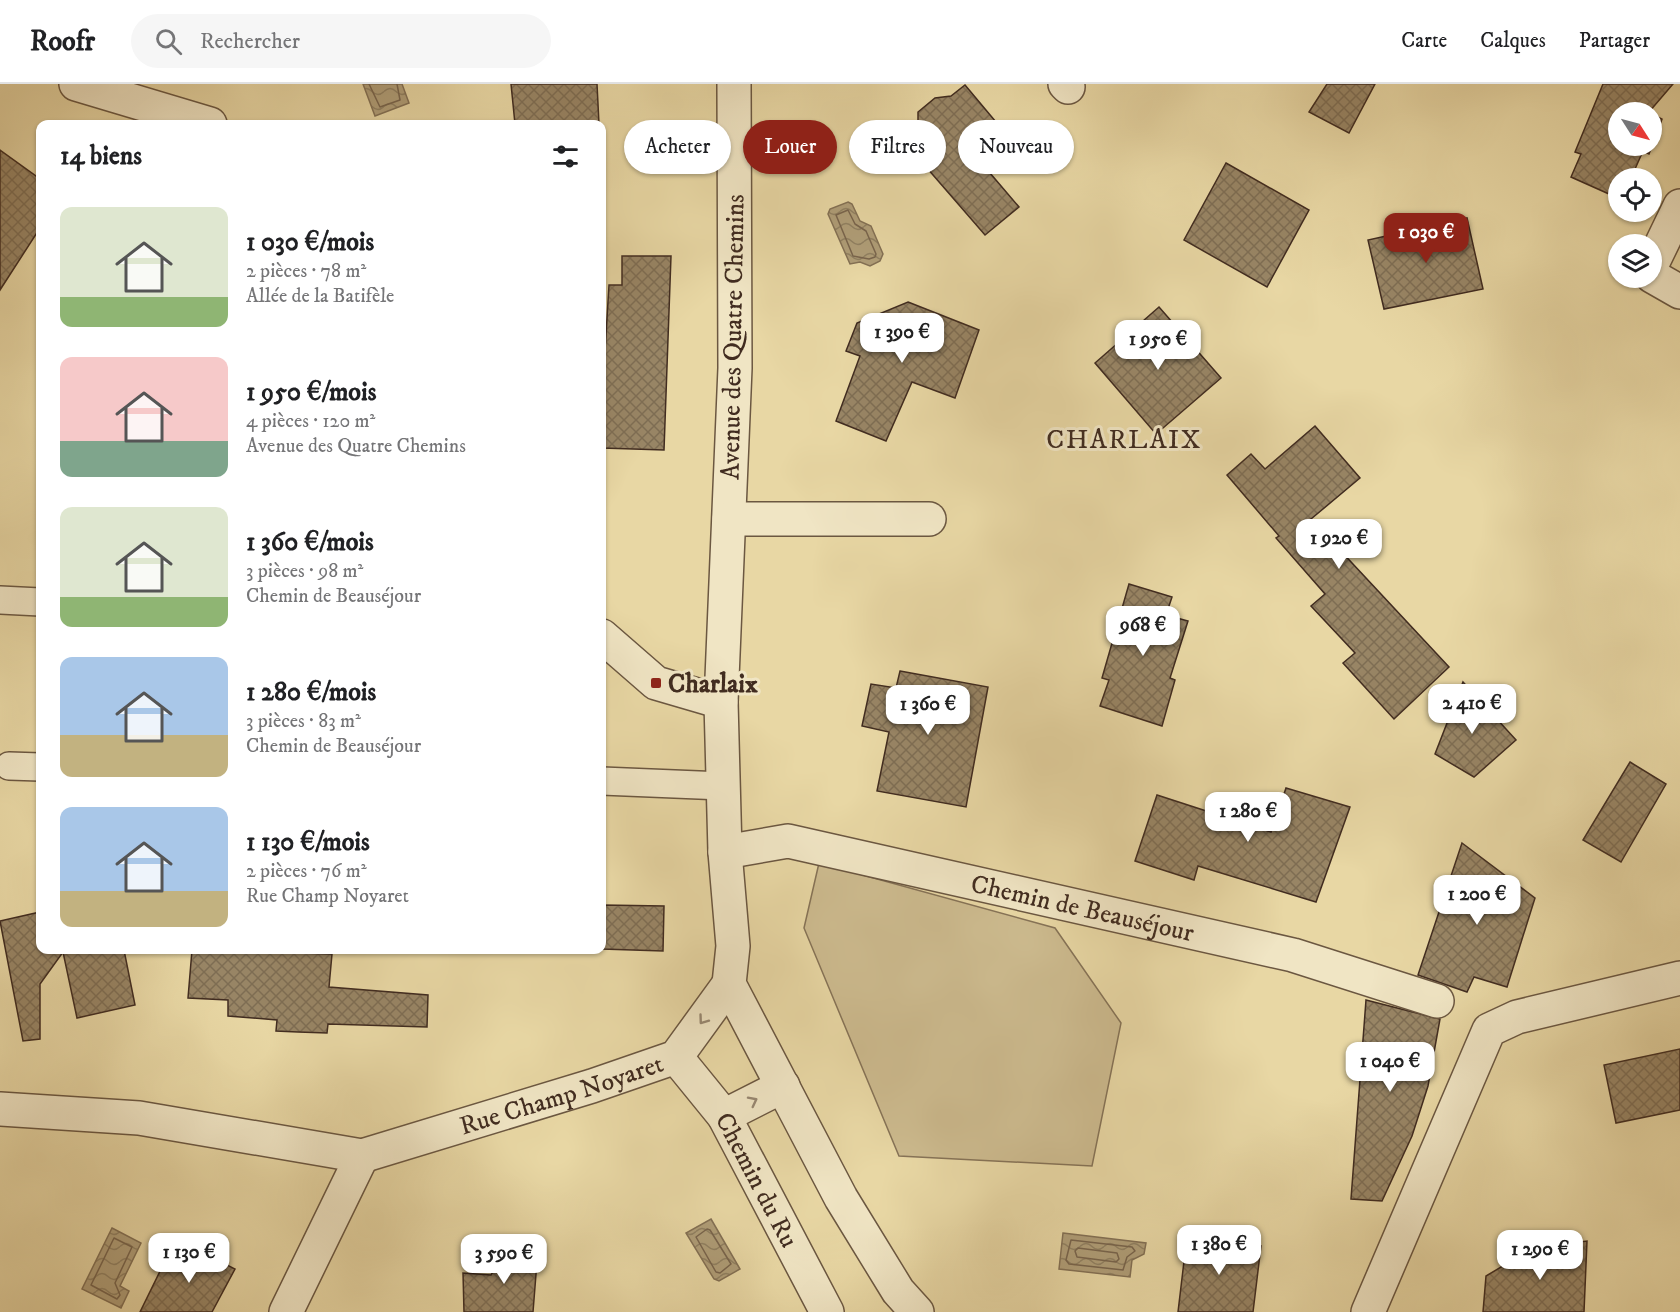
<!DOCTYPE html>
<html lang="fr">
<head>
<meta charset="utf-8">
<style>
	body { margin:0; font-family:"IM FELL DW Pica",serif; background:#f6f6f6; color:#202124; height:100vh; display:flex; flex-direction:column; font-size:22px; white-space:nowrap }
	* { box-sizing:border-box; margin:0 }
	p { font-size:20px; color:#757577 }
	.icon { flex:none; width:33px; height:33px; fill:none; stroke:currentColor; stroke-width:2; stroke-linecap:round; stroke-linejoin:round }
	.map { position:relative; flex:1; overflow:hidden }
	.side { position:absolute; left:36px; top:36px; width:570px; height:834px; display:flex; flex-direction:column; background:#fff; border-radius:12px; box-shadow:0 2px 4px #0004 }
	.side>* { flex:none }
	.top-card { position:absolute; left:624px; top:36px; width:570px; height:54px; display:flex; gap:12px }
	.needle { width:39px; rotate:126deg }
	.tools { position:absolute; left:1608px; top:18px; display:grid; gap:12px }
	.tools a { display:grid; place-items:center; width:54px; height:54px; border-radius:50%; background:#fff; box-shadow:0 2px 4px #0004; font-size:30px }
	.price { position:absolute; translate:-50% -51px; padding:0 14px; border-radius:12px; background:#fff; color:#222; font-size:20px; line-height:39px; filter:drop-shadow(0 2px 3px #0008) }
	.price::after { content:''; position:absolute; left:50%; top:36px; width:18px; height:14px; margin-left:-9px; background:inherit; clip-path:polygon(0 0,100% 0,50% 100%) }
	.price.current { background:#8f2418; color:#fff }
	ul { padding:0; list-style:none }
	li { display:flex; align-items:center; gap:18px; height:150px; padding:0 24px }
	li span { display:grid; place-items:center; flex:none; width:168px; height:120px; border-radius:12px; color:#555 }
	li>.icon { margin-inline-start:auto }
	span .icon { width:72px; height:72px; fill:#fffc; stroke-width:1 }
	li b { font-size:26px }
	h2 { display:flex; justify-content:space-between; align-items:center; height:72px; padding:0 24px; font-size:26px }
	.pill { padding:0 21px; border-radius:27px; background:#fff; box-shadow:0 2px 4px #0004; font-size:21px; line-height:54px }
	.pill.current { background:#8f2418; color:#fff }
	header { display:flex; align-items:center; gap:36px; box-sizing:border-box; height:84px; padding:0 30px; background:#fff; border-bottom:2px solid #e0e0e0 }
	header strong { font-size:28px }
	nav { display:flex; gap:33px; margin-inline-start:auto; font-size:21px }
	.search { width:420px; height:54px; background:#f6f6f6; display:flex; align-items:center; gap:15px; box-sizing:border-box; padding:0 21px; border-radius:33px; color:#757577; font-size:22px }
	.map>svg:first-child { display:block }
	.green { fill:#ccba8e; stroke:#867357; stroke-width:1.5 }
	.water { fill:url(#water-waves); stroke:#837054; stroke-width:1.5 }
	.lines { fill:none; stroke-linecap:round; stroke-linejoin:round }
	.shore { stroke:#78644c; stroke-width:1.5 }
	.building { fill:url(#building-cross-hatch); stroke:#412c20; stroke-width:1.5 }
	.service-casing { stroke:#6b5741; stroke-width:30 }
	.minor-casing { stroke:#6b5741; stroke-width:36 }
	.service { stroke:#f0e5c4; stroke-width:27 }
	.minor { stroke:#f0e5c4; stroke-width:33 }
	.oneway { stroke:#988872 }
	.poi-dot { fill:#8f2418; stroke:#f0e5c4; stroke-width:2 }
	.labels { text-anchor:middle; stroke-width:6; stroke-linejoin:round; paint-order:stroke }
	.street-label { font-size:26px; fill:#412c20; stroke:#f0e5c4 }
	.poi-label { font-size:26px; font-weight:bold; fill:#412c20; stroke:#f0e5c4; text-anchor:start }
	.neighbourhood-label { font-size:27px; letter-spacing:1.5px; fill:#412c20; stroke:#f0e5c4 }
</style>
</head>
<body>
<header>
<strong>Roofr</strong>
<div class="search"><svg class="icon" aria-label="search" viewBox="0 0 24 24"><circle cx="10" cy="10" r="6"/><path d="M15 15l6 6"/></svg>Rechercher</div>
<nav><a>Carte</a><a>Calques</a><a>Partager</a></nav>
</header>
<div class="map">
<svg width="1680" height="1228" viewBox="0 0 1680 1228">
	<defs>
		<pattern id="water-waves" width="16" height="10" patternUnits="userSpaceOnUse" patternTransform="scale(1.5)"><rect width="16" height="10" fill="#af9d77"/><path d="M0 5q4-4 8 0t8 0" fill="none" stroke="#908061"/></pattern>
		<pattern id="building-cross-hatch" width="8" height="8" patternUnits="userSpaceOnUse" patternTransform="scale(1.5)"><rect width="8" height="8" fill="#988565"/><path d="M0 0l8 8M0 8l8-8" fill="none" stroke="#7e6d53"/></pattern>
	</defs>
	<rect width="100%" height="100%" fill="#e8d7a4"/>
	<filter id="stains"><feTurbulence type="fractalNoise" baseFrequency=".00333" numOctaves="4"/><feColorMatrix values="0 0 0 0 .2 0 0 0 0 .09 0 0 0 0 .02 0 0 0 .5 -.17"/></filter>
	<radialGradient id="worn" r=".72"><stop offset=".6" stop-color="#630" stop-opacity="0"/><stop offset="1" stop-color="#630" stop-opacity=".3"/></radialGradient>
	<!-- green -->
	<path class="green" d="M819,779l236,65 66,95 -29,143 -193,-10 -95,-228z"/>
	<!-- water -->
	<g class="water">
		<path d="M363,0h39l7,19 -34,13z"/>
		<path d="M848,118l4,2 8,17 11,5 12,28 -3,7 -10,5 -10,-4 -10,2 -22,-50 2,-5z"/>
		<path d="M711,1135l29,50 -21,12 -5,-2 -28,-46z"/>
		<path d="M112,1144l29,15 -21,43 9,5 -8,17 -39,-19z"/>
		<path d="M1063,1149l83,10 -2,11 -12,6 -2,17 -71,-8z"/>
	</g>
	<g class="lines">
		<!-- shore -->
		<g class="shore">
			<path d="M369,0l11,23 20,-7 -3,-16"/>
			<path d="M848,126l7,14 11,7 10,23 -1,3 -6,2 -16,-3 -17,-41z"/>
			<path d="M707,1145l3,1 21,34 -11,9 -4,-1 -20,-35z"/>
			<path d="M114,1154l18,9 -17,36 5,12 -3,4 -26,-14z"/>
			<path d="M1071,1156l61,7 3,4 -8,6 -4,13 -54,-6 -3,-4z"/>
			<path d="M1078,1164l39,5 2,6 -3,3 -39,-5 -2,-6z"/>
		</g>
	</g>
	<!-- building -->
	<g class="building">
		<path d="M511,0h86l2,40h-84z"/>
		<path d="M1327,0h48l-26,49 -40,-21z"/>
		<path d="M1603,0h70l-24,28h-31v34h34v-32l10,5 -13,35 -6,-3 -12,27h-13v20l-47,-21 10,-23 -6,-2z"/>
		<path d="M965,1l31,37 -3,33 7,9 -10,9 29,34 -34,28 -84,-97 17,-13v-13l17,-14 16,-2z"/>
		<path d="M0,66l40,29v49l-40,62z"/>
		<path d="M1226,79l83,47 -42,77 -83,-47z"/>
		<path d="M1467,134l16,71 -99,20 -16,-69z"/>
		<path d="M622,172h49l-7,194 -62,-2v-47l7,-116h13z"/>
		<path d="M908,218l71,28 -24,68 -43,-16 -26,59 -50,-20 24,-65 -14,-5 11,-28z"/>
		<path d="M1159,223l62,71 -65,56 -61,-71z"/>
		<path d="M1315,342l45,52 -49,41 138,148 -55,52 -51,-56 12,-10 -44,-47 14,-12 -49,-56 3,-2 -52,-61 24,-21 14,15z"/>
		<path d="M1129,500l43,13 -6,18 22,6 -18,57 5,2 -13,46 -62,-20 9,-26 -7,-2z"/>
		<path d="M900,587l88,16 -22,120 -89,-16 12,-59 -27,-6 9,-42 25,4z"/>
		<path d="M1463,598l53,58 -42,37 -39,-23z"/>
		<path d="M1630,678l36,22 -45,78 -38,-22z"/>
		<path d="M1286,704l64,19 -34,95 -118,-36 -4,14 -59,-19 22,-66 114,37z"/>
		<path d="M1462,759l73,55 -28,89 -33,-10 -7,15 -49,-17z"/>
		<path d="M602,821l62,1 -1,45 -61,-2z"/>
		<path d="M40,828v38h84l11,55 -58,13 -14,-66 -23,32v55l-17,2 -23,-120z"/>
		<path d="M192,866l140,4 -3,33 99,8 -1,32 -99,-3 -1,9 -29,-1 -22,-1 1,-11 -49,-4v-16l-40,-2z"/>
		<path d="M1366,916l74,19 -12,67 -16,50 -30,65 -31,-2z"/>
		<path d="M1680,965v61l-64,13 -12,-58z"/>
		<path d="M1187,1152l74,10 -8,66h-75z"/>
		<path d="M1587,1157l-3,71h-101l3,-36 47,-28z"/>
		<path d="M184,1159l51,26 -23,43h-72l27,-55 7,4z"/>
		<path d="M508,1164l30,1 -5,63h-69l-1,-39 28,2z"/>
	</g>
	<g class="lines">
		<!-- service casing -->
		<g class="service-casing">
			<g id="service">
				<path d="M0,516l40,2"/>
				<path d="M9,682l31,1"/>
				<path d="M602,697l121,5"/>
			</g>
		</g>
		<!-- minor casing -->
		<g class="minor-casing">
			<g id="minor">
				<path d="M76,0l134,40"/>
				<path d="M734,0l1,284 -14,334 4,150 8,94 -4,38 112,214 57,93 19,21"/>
				<path d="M1065,0l3,3"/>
				<path d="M1652,180l28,-58"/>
				<path d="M1652,192l28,16"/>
				<path d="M729,435h200"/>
				<path d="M602,552l54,47 65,19"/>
				<path id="s1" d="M725,768l63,-11 505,114 144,46"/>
				<path id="s2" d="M676,973l48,59 103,196"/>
				<path id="s3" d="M0,1025l139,9 223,38 230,-70 84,-29 53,-73"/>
				<path d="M724,1032l59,-30"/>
				<path d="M286,1228l76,-156"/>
				<path d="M1368,1228l121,-282 28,-13 163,-39"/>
			</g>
		</g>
		<!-- service -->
		<use href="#service" class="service"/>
		<!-- minor -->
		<use href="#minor" class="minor"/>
	</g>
	<!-- one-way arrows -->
	<defs><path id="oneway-chevron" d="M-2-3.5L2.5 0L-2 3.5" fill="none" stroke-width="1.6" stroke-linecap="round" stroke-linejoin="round" transform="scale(1.5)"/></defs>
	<g class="oneway">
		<use href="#oneway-chevron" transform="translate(703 936) rotate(126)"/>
		<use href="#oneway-chevron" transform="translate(753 1017) rotate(-27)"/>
	</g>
	<!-- markers -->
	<rect class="poi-dot" x="650" y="593" width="12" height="12" rx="3"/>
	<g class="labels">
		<!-- street labels -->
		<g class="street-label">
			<text transform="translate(732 253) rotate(-89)" y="9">Avenue des Quatre Chemins</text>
			<text dy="9" stroke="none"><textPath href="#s1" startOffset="366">Chemin de Beauséjour</textPath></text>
			<text dy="9" stroke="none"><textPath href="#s3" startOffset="574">Rue Champ Noyaret</textPath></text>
			<text dy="9" stroke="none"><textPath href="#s2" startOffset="148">Chemin du Ru</textPath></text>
		</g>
		<!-- poi labels -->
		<g class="poi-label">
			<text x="668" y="608">Charlaix</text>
		</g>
		<!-- neighbourhood labels -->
		<g class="neighbourhood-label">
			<text x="1124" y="364">CHARLAIX</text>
		</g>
	</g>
	<rect width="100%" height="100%" filter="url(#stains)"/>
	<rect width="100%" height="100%" fill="url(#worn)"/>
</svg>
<div class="tools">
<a><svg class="needle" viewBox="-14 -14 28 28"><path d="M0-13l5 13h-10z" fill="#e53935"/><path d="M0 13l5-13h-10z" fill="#757577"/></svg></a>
<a><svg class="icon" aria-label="locate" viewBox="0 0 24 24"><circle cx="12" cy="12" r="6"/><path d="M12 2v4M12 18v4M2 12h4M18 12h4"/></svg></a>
<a><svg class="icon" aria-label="layers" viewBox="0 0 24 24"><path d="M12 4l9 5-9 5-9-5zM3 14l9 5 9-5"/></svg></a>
</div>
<b class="price current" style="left:1426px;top:180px">1 030 €</b>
<b class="price" style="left:902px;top:280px">1 390 €</b>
<b class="price" style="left:1158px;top:287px">1 950 €</b>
<b class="price" style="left:1339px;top:486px">1 920 €</b>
<b class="price" style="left:1143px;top:573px">968 €</b>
<b class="price" style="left:1472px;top:651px">2 410 €</b>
<b class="price" style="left:928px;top:652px">1 360 €</b>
<b class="price" style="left:1248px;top:759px">1 280 €</b>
<b class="price" style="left:1477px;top:842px">1 200 €</b>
<b class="price" style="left:1390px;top:1009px">1 040 €</b>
<b class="price" style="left:1219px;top:1192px">1 380 €</b>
<b class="price" style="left:1540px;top:1197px">1 290 €</b>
<b class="price" style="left:189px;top:1200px">1 130 €</b>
<b class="price" style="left:504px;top:1201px">3 590 €</b>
<div class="top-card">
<a class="pill">Acheter</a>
<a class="pill current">Louer</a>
<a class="pill">Filtres</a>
<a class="pill">Nouveau</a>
</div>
<section class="side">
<h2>14 biens<svg class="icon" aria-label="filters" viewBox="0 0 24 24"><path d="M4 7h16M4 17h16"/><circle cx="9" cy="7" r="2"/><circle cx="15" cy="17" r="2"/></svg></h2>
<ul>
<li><span style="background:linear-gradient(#dfe7d0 75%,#8fb573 0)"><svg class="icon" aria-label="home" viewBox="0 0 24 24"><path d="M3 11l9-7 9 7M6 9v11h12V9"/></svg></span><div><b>1 030 €/mois</b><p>2 pièces · 78 m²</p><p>Allée de la Batifèle</p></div></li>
<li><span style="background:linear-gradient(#f6c9c9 70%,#7fa58c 0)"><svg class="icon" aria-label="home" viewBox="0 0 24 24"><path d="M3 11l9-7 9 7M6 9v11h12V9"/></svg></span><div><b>1 950 €/mois</b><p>4 pièces · 120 m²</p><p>Avenue des Quatre Chemins</p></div></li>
<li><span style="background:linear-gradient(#dfe7d0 75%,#8fb573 0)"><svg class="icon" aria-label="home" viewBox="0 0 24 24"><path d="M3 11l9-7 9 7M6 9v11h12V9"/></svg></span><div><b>1 360 €/mois</b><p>3 pièces · 98 m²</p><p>Chemin de Beauséjour</p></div></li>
<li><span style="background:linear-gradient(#a9c7e8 65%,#c2b280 0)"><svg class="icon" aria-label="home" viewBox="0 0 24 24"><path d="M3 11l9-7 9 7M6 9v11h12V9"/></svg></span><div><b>1 280 €/mois</b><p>3 pièces · 83 m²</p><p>Chemin de Beauséjour</p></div></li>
<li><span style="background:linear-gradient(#a9c7e8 70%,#c2b280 0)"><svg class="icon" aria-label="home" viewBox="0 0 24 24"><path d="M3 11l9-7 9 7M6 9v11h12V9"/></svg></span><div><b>1 130 €/mois</b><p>2 pièces · 76 m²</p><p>Rue Champ Noyaret</p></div></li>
</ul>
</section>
</div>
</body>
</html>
